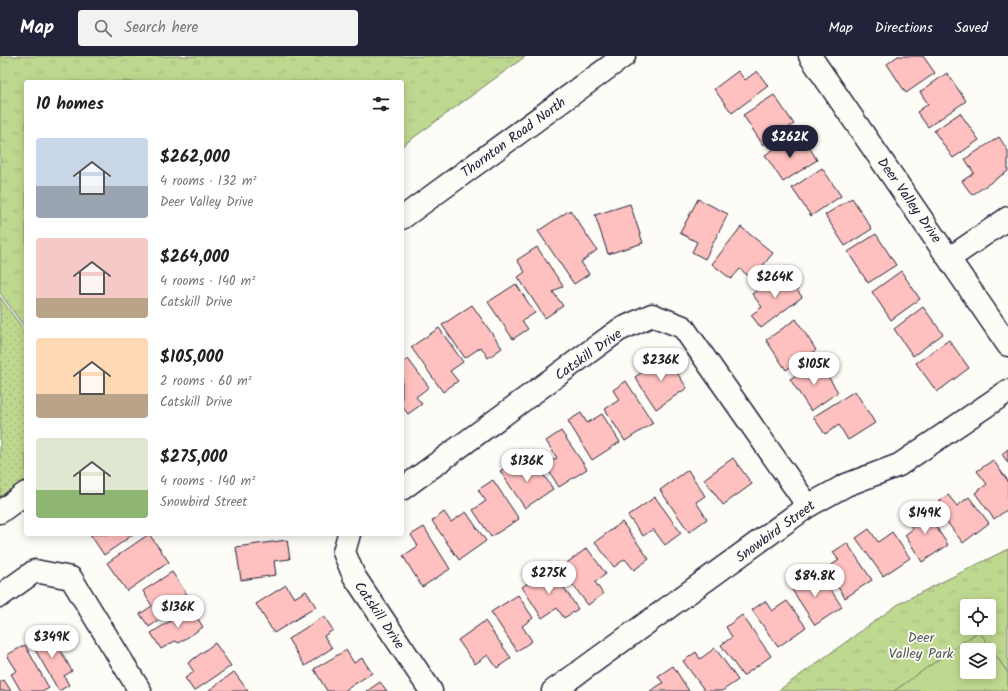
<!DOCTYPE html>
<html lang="en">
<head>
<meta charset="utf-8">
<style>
	body { margin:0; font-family:Kalam,sans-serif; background:#f2f2f2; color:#222; height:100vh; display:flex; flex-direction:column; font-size:15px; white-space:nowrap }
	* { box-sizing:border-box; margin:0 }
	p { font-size:13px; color:#767676 }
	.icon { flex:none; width:22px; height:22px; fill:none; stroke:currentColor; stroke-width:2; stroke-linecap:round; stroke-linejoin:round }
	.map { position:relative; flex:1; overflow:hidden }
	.side { position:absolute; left:24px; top:24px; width:380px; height:456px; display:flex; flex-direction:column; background:#fff; border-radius:4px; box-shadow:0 2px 10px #0003 }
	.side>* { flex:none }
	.controls { position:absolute; left:960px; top:543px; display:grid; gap:8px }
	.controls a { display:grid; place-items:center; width:36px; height:36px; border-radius:4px; background:#fff; box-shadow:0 2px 10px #0003; font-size:20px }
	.price { position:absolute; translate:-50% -34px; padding:0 9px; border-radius:14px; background:#fff; color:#222; font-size:13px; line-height:26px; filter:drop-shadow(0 1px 2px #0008) }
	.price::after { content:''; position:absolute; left:50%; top:24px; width:12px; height:9px; margin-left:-6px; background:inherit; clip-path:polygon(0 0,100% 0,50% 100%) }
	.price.active { background:#22223b; color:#fff }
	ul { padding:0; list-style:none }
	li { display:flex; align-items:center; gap:12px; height:100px; padding:0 12px }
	li span { display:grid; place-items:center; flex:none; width:112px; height:80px; border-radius:4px; color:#555 }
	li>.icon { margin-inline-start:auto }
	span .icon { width:48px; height:48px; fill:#fffc; stroke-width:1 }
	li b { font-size:17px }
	h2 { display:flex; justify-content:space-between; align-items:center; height:48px; padding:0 12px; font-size:17px }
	header { display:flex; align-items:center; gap:24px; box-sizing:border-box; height:56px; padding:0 20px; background:#22223b; color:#fff }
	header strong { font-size:19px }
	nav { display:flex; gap:22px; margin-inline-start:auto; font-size:14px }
	.search { width:280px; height:36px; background:#f2f2f2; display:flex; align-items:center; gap:10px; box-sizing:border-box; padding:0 14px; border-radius:4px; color:#767676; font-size:15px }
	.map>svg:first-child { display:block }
	.grass { fill:url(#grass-dots); stroke:#707d65 }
	.park { fill:url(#park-tufts); stroke:#707d65; fill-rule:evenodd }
	.pitch { fill:#bfd88f; stroke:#707d65; fill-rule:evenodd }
	.building { fill:#fec1bf; stroke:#22223b }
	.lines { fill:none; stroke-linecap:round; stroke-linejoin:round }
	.minor-casing { stroke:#22223b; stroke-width:25 }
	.secondary-casing { stroke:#22223b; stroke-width:25 }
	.minor { stroke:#fdfcf7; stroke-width:22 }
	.secondary { stroke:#fdfcf7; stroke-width:22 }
	.labels { text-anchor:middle; stroke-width:3.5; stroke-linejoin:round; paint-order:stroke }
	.street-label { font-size:14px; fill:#22223b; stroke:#fdfcf7 }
	.park-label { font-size:14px; fill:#515954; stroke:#fdfcf7 }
</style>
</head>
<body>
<header>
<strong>Map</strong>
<div class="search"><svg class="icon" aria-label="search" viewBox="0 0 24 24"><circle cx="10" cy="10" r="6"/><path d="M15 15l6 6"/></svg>Search here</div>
<nav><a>Map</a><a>Directions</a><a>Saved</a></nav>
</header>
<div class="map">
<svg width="1008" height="635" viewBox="0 0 1008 635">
	<defs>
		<pattern id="grass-dots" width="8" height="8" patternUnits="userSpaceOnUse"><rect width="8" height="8" fill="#bfd88f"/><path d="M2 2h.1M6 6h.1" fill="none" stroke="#a4b97c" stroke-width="1.8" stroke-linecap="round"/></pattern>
		<pattern id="park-tufts" width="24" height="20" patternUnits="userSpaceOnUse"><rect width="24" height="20" fill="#bfd88f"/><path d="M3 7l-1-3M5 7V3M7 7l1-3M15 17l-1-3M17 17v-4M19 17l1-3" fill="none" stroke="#a4b97c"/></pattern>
	</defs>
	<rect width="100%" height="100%" fill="#fdfcf7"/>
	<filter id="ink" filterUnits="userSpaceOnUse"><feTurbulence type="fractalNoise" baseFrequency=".025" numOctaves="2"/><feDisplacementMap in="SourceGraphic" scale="8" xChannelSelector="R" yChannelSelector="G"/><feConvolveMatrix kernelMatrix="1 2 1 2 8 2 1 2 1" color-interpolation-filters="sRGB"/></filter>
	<g filter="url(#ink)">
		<!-- grass -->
		<path class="grass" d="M0,241l26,36v147l-26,18z"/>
		<!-- park -->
		<g class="park">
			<path d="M0,0h526l-124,90v-64h-376v247l-26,-36z"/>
			<path d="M1008,493v142h-230l122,-88zM967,550h22v22h-22zM967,594h22v22h-22z"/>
		</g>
		<!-- pitch -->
		<path class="pitch" d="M979,575l29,42v18h-114zM967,594h22v22h-22z"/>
		<!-- building -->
		<g class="building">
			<path d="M898,0h25l12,17 -29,20 -19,-29z"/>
			<path d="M738,15l7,9 12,-9 11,15 -36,27 -18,-24z"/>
			<path d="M947,17l19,28 -38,26 -11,-15 11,-8 -8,-12z"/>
			<path d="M774,39l20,29 -31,21 -20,-30z"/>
			<path d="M960,57l19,27 -26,18 -19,-27z"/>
			<path d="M999,81l9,14v20l-36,24 -10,-14 12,-8 -9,-14z"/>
			<path d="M789,83l7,10 10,-7 11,18 -34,22 -18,-27z"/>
			<path d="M822,112l19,28 -30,20 -19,-28z"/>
			<path d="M852,142l20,31 -27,17 -20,-31z"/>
			<path d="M698,143l30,15 -23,45 -13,-7 5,-10 -17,-9z"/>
			<path d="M630,148l13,39 -35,11 -13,-39z"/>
			<path d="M570,154l27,40 -16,12 8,12 -15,10 -36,-53z"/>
			<path d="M741,171l32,26 -21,26 -12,-10 -9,10 -19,-15z"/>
			<path d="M876,178l20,31 -28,18 -20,-31z"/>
			<path d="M537,191l26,39 -10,6 10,14 -18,12 -27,-41 7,-5 -8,-12z"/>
			<path d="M783,215l19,26 -41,31 -10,-13 11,-8 -10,-13z"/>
			<path d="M901,215l19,28 -29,21 -19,-28z"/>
			<path d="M516,228l19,29 -13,8 6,8 -15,10 -25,-37z"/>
			<path d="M472,249l30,43 -14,10 -7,-11 -16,11 -23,-33z"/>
			<path d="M923,251l20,27 -30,22 -19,-27z"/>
			<path d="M796,263l20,31 -30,20 -20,-30z"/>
			<path d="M439,272l24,34 -13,9 8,10 -15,11 -32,-45z"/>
			<path d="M949,284l20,28 -32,24 -21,-29z"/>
			<path d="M666,300l21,32 -31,21 -21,-32z"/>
			<path d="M408,303l21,28 -13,10 6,7 -14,10 -6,-8v-43z"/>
			<path d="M818,305l20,31 -27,19 -21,-32z"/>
			<path d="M626,325l27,42 -28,18 -20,-32 14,-9 -6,-10z"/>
			<path d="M855,335l20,32 -27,17 -9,-15 -14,9 -12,-17z"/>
			<path d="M581,357l6,10 15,-9 18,28 -28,18 -24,-39z"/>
			<path d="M561,375l26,38 -28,18 -14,-22 12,-7 -11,-17z"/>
			<path d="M1008,393v14l-6,-9z"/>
			<path d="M733,402l19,26 -29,21 -19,-26z"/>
			<path d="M993,404l15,21v28l-14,10 -19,-26 12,-9 -10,-13z"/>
			<path d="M514,406l7,10 14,-10 18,27 -28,19 -25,-37z"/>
			<path d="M688,414l17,26 -9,6 11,17 -18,13 -29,-42z"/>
			<path d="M493,424l26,39 -28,18 -18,-27 13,-9 -8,-11z"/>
			<path d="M948,439l9,11 12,-9 20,26 -26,20 -29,-38z"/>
			<path d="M655,441l26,36 -16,12 -12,-16 -10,7 -15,-20z"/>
			<path d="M923,451l25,38 -26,17 -17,-27 8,-6 -7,-10z"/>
			<path d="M444,456l7,10 15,-10 20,29 -27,19 -27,-39z"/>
			<path d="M622,466l27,37 -15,11 -9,-11 -11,8 -19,-25z"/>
			<path d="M424,471l26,42 -28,18 -19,-31 15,-10 -7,-11z"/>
			<path d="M869,473l9,13 14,-10 18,26 -27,18 -27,-38z"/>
			<path d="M90,478h44l-30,21z"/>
			<path d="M149,478l20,28 -42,29 -20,-28z"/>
			<path d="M287,484l3,19 -16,2 2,14 -35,5 -5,-33z"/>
			<path d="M847,487l25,37 -27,18 -19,-29 13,-9 -6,-8z"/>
			<path d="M587,492l19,26 -11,8 8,12 -15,11 -28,-37z"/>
			<path d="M551,512l27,41 -14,9 -7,-10 -15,10 -20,-31z"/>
			<path d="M172,516l18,27 -41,28 -9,-13 12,-8 -9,-15z"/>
			<path d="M803,516l9,13 11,-7 19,29 -27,18 -28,-43z"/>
			<path d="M286,529l8,13 12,-7 10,16 -42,26 -18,-29z"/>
			<path d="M518,539l15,23 -11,8 10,15 -15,10 -26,-39z"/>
			<path d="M765,545l7,10 15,-10 19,26 -28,20 -26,-37z"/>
			<path d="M191,552l12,19 -24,16 -4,-2 -14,8 -10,-16z"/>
			<path d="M742,559l29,41 -28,20 -22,-31 11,-8 -6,-10z"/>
			<path d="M324,560l9,14 -9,6 8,12 -27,18 -17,-27z"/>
			<path d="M485,565l26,37 -14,10 -9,-13 -13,9 -17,-24z"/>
			<path d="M49,574l23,41 -8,5 5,9 -10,6 -29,-50z"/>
			<path d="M215,587l16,23 -37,25 -9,-13 9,-6 -6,-9z"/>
			<path d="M25,589l24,43 -5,3h-23l-10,-17 6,-3 -10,-16z"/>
			<path d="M715,592l23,32 -16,11h-17l-22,-30 13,-9 4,7z"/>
			<path d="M346,594l8,13 8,-5 10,15 -28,18h-17l-13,-22z"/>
			<path d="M673,610l16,25h-39l13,-8 -5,-7z"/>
			<path d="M234,616l14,19h-40z"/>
			<path d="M4,624l7,11h-11v-9z"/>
			<path d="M380,626l7,9h-20z"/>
		</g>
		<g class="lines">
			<!-- minor casing -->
			<g class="minor-casing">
				<g id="minor">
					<path d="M810,0l198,289"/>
					<path d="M950,202l58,-40"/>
					<path d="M402,433l217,-159 33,-15 31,12 125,179"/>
					<path d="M349,478l-5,18 10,24 77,115"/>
					<path d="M0,540l35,-25 36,7 69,113"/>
					<path d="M553,635l255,-185 38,-21 53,-20 109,-74"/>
				</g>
			</g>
			<!-- secondary casing -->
			<g class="secondary-casing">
				<g id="secondary">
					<path d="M402,162l222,-162"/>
					<path d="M0,456l26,-19"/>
				</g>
			</g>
			<!-- minor -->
			<use href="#minor" class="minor"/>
			<!-- secondary -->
			<use href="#secondary" class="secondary"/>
		</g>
	</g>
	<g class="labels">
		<!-- street labels -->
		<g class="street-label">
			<text transform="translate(513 81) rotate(-36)" y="5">Thornton Road North</text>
			<text transform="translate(910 144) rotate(55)" y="5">Deer Valley Drive</text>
			<text transform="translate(588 298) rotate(-35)" y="5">Catskill Drive</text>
			<text transform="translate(775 475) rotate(-36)" y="5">Snowbird Street</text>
			<text transform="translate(380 559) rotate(56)" y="5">Catskill Drive</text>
		</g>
		<!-- park labels -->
		<g class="park-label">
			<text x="921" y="586">Deer<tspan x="921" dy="16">Valley Park</tspan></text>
		</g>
	</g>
</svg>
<div class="controls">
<a><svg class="icon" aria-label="locate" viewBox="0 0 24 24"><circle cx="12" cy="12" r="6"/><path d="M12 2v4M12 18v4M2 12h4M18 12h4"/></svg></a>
<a><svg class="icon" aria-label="layers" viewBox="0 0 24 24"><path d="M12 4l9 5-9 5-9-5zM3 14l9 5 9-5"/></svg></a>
</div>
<b class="price active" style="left:790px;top:103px">$262K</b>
<b class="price" style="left:775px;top:243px">$264K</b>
<b class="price" style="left:661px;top:326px">$236K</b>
<b class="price" style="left:814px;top:330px">$105K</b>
<b class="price" style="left:527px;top:427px">$136K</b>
<b class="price" style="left:925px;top:479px">$149K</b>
<b class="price" style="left:549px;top:539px">$275K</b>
<b class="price" style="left:815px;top:542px">$84.8K</b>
<b class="price" style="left:178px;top:573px">$136K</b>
<b class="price" style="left:52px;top:603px">$349K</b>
<section class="side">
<h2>10 homes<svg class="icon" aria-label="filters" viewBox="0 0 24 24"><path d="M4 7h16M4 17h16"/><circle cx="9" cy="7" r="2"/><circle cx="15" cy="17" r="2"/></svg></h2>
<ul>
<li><span style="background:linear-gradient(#c9d6e8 60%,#9aa5b1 0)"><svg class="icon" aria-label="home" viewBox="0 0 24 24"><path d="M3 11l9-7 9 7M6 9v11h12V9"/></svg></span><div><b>$262,000</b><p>4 rooms · 132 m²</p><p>Deer Valley Drive</p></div></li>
<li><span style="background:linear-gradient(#f6c9c9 75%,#b9a48a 0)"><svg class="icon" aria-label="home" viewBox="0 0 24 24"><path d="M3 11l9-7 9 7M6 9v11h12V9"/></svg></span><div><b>$264,000</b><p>4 rooms · 140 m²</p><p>Catskill Drive</p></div></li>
<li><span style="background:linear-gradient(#ffd9b3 70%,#b9a48a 0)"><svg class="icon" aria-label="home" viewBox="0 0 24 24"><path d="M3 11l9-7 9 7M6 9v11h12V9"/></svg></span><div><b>$105,000</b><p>2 rooms · 60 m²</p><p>Catskill Drive</p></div></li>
<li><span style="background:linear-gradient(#dfe7d0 65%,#8fb573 0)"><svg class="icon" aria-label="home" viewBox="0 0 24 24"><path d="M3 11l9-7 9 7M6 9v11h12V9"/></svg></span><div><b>$275,000</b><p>4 rooms · 140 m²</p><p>Snowbird Street</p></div></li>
</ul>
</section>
</div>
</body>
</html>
